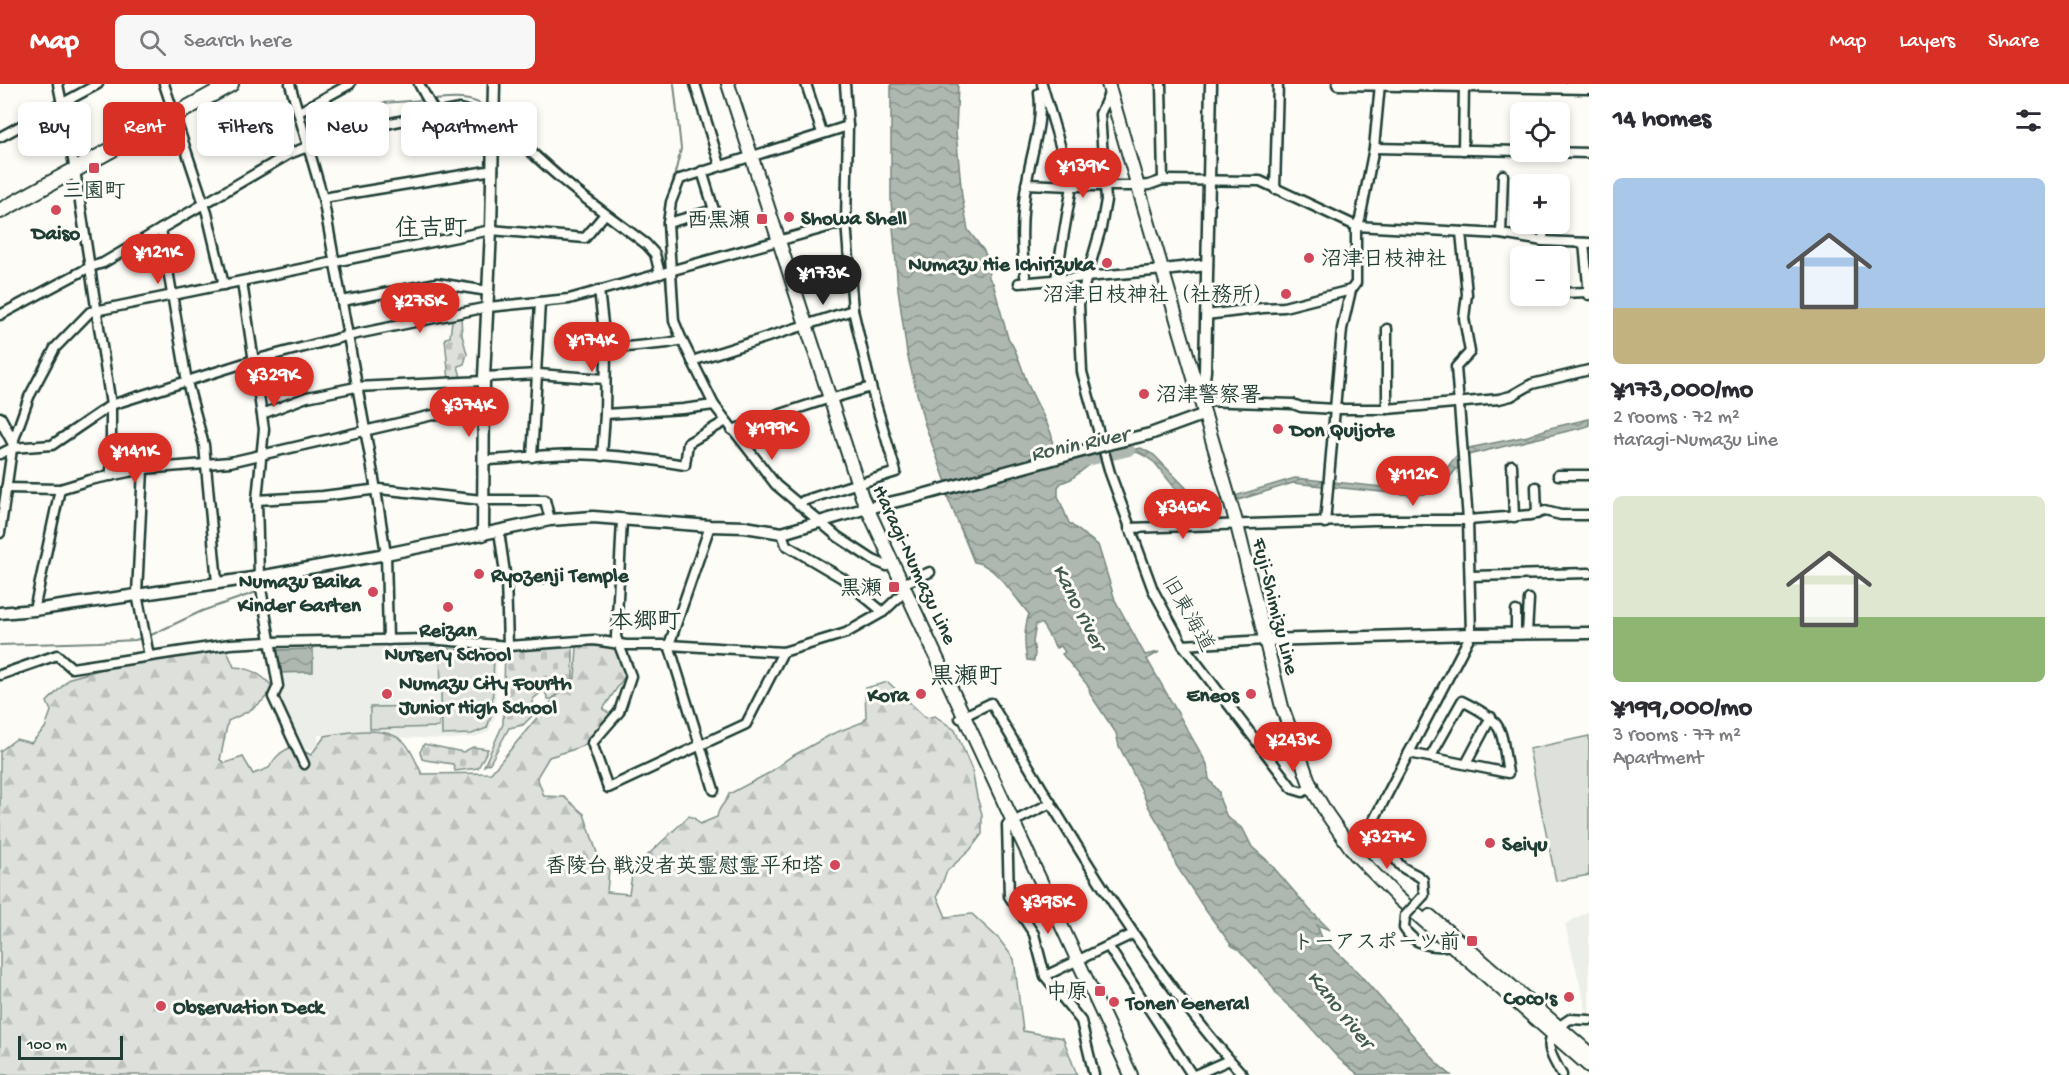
<!DOCTYPE html>
<html lang="en">
<head>
<meta charset="utf-8">
<style>
	body { margin:0; font-family:"Gochi Hand","Klee One",sans-serif; background:#f7f7f7; color:#2b2b33; height:100vh; display:flex; flex-direction:column; font-size:22px; white-space:nowrap }
	* { box-sizing:border-box; margin:0 }
	p { font-size:20px; color:#7c7c81 }
	.icon { flex:none; width:33px; height:33px; fill:none; stroke:currentColor; stroke-width:2; stroke-linecap:round; stroke-linejoin:round }
	.map { position:relative; flex:1; overflow:hidden }
	.details { display:flex; flex-direction:column; background:#fff; width:480px }
	.details>* { flex:none }
	.hud { position:absolute; left:18px; top:18px; width:570px; height:54px; display:flex; gap:12px }
	.controls { position:absolute; left:1510px; top:18px; display:grid; gap:12px }
	.controls a { display:grid; place-items:center; width:60px; height:60px; border-radius:9px; background:#fff; box-shadow:0 3px 9px #0003; font-size:30px }
	.scale { position:absolute; left:18px; bottom:15px; width:105px; box-sizing:border-box; padding-left:6px; border:3px solid #1f3d34; border-top:0; font-size:16px; line-height:21px; white-space:nowrap; color:#1f3d34; -webkit-text-stroke:4px #fdfcf7; paint-order:stroke }
	.price { position:absolute; translate:-50% -51px; padding:0 14px; border-radius:21px; background:#d93025; color:#fff; font-size:20px; line-height:39px; filter:drop-shadow(0 2px 3px #0008) }
	.price::after { content:''; position:absolute; left:50%; top:36px; width:18px; height:14px; margin-left:-9px; background:inherit; clip-path:polygon(0 0,100% 0,50% 100%) }
	.price.on { background:#222; color:#fff }
	ul { padding:0; list-style:none }
	li { display:grid; align-content:center; gap:12px; height:318px; padding:0 24px }
	li span { display:grid; place-items:center; height:186px; border-radius:9px; color:#555 }
	li>.icon { margin-inline-start:auto }
	span .icon { width:108px; height:108px; fill:#fffc; stroke-width:1 }
	li b { font-size:26px }
	h2 { display:flex; justify-content:space-between; align-items:center; height:72px; padding:0 24px; font-size:26px }
	.tag { padding:0 21px; border-radius:9px; background:#fff; box-shadow:0 3px 9px #0003; font-size:21px; line-height:54px }
	.tag.on { background:#d93025; color:#fff }
	header { display:flex; align-items:center; gap:36px; box-sizing:border-box; height:84px; padding:0 30px; background:#d93025; color:#fff }
	header strong { font-size:28px }
	nav { display:flex; gap:33px; margin-inline-start:auto; font-size:21px }
	.search { width:420px; height:54px; background:#f7f7f7; display:flex; align-items:center; gap:15px; box-sizing:border-box; padding:0 21px; border-radius:9px; color:#7c7c81; font-size:22px }
	main { display:flex; flex:1; min-height:0 }
	.map>svg:first-child { display:block }
	.built { fill:#eceee9 }
	.green { fill:#dde0db; stroke:#7e8e88; stroke-width:1.5 }
	.forest { fill:url(#forest-firs); stroke:#7e8e88; stroke-width:1.5 }
	.cemetery { fill:url(#cemetery-stones); stroke:#7e8e88; stroke-width:1.5 }
	.water { fill:url(#water-waves); stroke:#75877f; stroke-width:1.5 }
	.lines { fill:none; stroke-linecap:round; stroke-linejoin:round }
	.stream { stroke:#75877f; stroke-width:2 }
	.river { stroke:#aeb8b1; stroke-width:12 }
	.minor-casing { stroke:#1f3d34; stroke-width:13 }
	.tertiary-casing { stroke:#1f3d34; stroke-width:15 }
	.secondary-casing { stroke:#1f3d34; stroke-width:16 }
	.trunk-casing { stroke:#1f3d34; stroke-width:18 }
	.minor { stroke:#fdfcf7; stroke-width:8 }
	.tertiary { stroke:#fdfcf7; stroke-width:10 }
	.secondary { stroke:#fdfcf7; stroke-width:12 }
	.trunk { stroke:#fdfcf7; stroke-width:14 }
	.minor-bridge-casing { stroke:#1f3d34; stroke-width:13; stroke-linecap:butt }
	.tertiary-bridge-casing { stroke:#1f3d34; stroke-width:15; stroke-linecap:butt }
	.minor-bridge { stroke:#fdfcf7; stroke-width:8 }
	.tertiary-bridge { stroke:#fdfcf7; stroke-width:10 }
	.poi-dot { fill:#d1495b; stroke:#fdfcf7; stroke-width:2 }
	.labels { text-anchor:middle; stroke-width:6; stroke-linejoin:round; paint-order:stroke }
	.poi-label { font-size:21px; font-weight:bold; fill:#1f3d34; stroke:#fdfcf7; text-anchor:end }
	.street-label { font-size:21px; fill:#1f3d34; stroke:#fdfcf7 }
	.water-label { font-size:22px; font-style:italic; fill:#435c53; stroke:#fdfcf7 }
	.quarter-label { font-size:24px; font-weight:bold; fill:#1f3d34; stroke:#fdfcf7 }
</style>
</head>
<body>
<header>
<strong>Map</strong>
<div class="search"><svg class="icon" aria-label="search" viewBox="0 0 24 24"><circle cx="10" cy="10" r="6"/><path d="M15 15l6 6"/></svg>Search here</div>
<nav><a>Map</a><a>Layers</a><a>Share</a></nav>
</header>
<main>
<div class="map">
<svg width="1589" height="991" viewBox="0 0 1589 991">
	<defs>
		<pattern id="forest-firs" width="22" height="20" patternUnits="userSpaceOnUse" patternTransform="scale(1.5)"><rect width="22" height="20" fill="#dde0db"/><path d="M5 1l3.5 6h-7zM16 11l3.5 6h-7z" fill="#bdc1bd"/></pattern>
		<pattern id="cemetery-stones" width="16" height="16" patternUnits="userSpaceOnUse" patternTransform="scale(1.5)"><rect width="16" height="16" fill="#dde0db"/><path d="M2 7V4a2 2 0 0 1 4 0v3zM10 15v-3a2 2 0 0 1 4 0v3z" fill="#bdc1bd"/></pattern>
		<pattern id="water-waves" width="16" height="10" patternUnits="userSpaceOnUse" patternTransform="scale(1.5)"><rect width="16" height="10" fill="#aeb8b1"/><path d="M0 5q4-4 8 0t8 0" fill="none" stroke="#8d9791"/></pattern>
	</defs>
	<rect width="100%" height="100%" fill="#fdfcf7"/>
	<filter id="ink" filterUnits="userSpaceOnUse"><feTurbulence type="fractalNoise" baseFrequency=".0167" numOctaves="2"/><feDisplacementMap in="SourceGraphic" scale="12" xChannelSelector="R" yChannelSelector="G"/><feConvolveMatrix kernelMatrix="1 2 1 2 8 2 1 2 1" color-interpolation-filters="sRGB"/></filter>
	<g filter="url(#ink)">
		<!-- built -->
		<g class="built">
			<path d="M433,561l64,4 -2,67 -7,16 -13,5 -25,2 -132,-4v14l-17,1 -24,-52 -3,-45 2,-4z"/>
			<path d="M1589,827v102h-2l-22,-89z"/>
		</g>
		<!-- green -->
		<g class="green">
			<path d="M440,564l54,6 -2,59 -5,15 -15,6 -30,1z"/>
			<path d="M439,622v21l-69,2v-22z"/>
			<path d="M1589,652v139l-33,6 -27,-132z"/>
		</g>
		<!-- forest -->
		<path class="forest" d="M577,562h39l13,24 -26,39 12,8 -22,24 -21,9 -23,7 -12,20 7,19 20,1 20,17 16,48 9,7 -2,23 22,2 4,-25 56,-53 5,2 6,6 17,-7c2,-12 9,-13 12,-23l40,-21 20,-15 43,-24 31,-12 3,-4 -1,-30 23,-6 38,36 9,-2 20,14 17,40 5,27 5,17v20l-12,16 -23,21 -10,25 9,21 26,-3 27,25 15,20 9,72 40,7 14,37h-1077v-324l16,-12 15,4 14,-15 6,-17 -4,-9 23,-24 55,-15 101,-15 8,19c16,1 27,7 38,19 -5,18 -29,28 -44,35l-8,39 5,3 18,-6 10,17 16,-6c6,-11 12,-17 25,-22l17,9 14,-19c21,-4 59,-11 78,5 7,5 15,25 19,33l69,-1 54,-65 30,-30z"/>
		<!-- cemetery -->
		<g class="cemetery">
			<path d="M461,233l1,18 5,19 -3,10 -6,2 4,15h-13l-4,-43 5,-1 2,-17z"/>
			<path d="M573,562v32l-21,21h-4l-3,-7h-3l-9,7 1,15 -11,11 -14,3 -19,35 -6,3 19,-42 2,-75z"/>
			<path d="M424,660l39,8 10,-5 15,2 -10,19 -23,3 -2,-7c-11,-2 -20,-2 -31,-5l-2,-7z"/>
		</g>
		<!-- water -->
		<g class="water">
			<path d="M891,0h67l-2,48 6,65 6,33 16,21 4,9 1,18 4,5 15,55c11,14 14,35 22,51 7,16 16,30 22,47 2,9 -4,19 4,27 7,7 23,1 31,-1l2,3 -18,14 -10,4 -3,4v9l11,27 29,22 17,55 30,55 14,-3 -12,7 60,105 2,15 10,13 1,8 7,17 16,12 9,18 16,14 42,49 20,20 -13,-5 5,13 33,31 85,97 11,9h-92l-21,-17 -32,-36 -28,-26 -9,-14 -31,-33 -6,-3 -28,-38 -28,-43 -10,-29 -18,-30 -7,-17 -22,-43 -3,-13 -26,-39 -1,-7 -27,-33 3,-2 -4,-6 -5,2 -14,-24h-6l-3,18 2,11 -1,8 -7,-1c-3,-14 -3,-32 2,-46 -13,-15 -35,-51 -55,-52l-26,-64 -2,-16 -22,-60 -17,-69 -9,-64 -7,-88z"/>
			<path d="M1589,335v6l-4,2 -117,28 -28,34 -14,5 -15,1 -118,-12 -74,23 -17,-1 -10,-2 -18,-16 -19,-24 -10,-7 -8,-4 -22,5 -2,-4 28,-5 13,7 43,44 14,2 14,-2 70,-21 117,12c39,-8 27,-22 52,-41l64,-13 22,-8z"/>
			<path d="M313,565v23l-35,1 -1,-23z"/>
		</g>
		<g class="lines">
			<!-- stream -->
			<g class="stream">
				<path d="M432,16c20,-1 42,-5 57,10"/>
				<path d="M498,34l15,10 58,52 76,59 11,10 5,14"/>
				<path d="M308,47l74,-28 42,-3"/>
				<path d="M669,113l12,-48 -7,-65"/>
				<path d="M664,185l-1,-6h3l-2,-37"/>
				<path d="M665,191l5,39"/>
				<path d="M671,239l6,18 29,58"/>
				<path d="M149,552l53,-25 81,-28"/>
				<path d="M0,561l98,-3 37,-2 8,-2"/>
			</g>
			<!-- river -->
			<path class="river" d="M1050,385l79,-19"/>
			<!-- minor casing -->
			<g class="minor-casing">
				<g id="minor">
					<path d="M58,0l17,86 36,235v71"/>
					<path d="M164,0l43,129 17,72"/>
					<path d="M290,0l33,114 53,292 10,64 2,86"/>
					<path d="M419,0l16,29"/>
					<path d="M695,0l25,81"/>
					<path d="M806,0l16,49"/>
					<path d="M845,0l3,42 -2,96 7,88 18,77 25,85 -38,12"/>
					<path d="M1042,0l30,102 -16,93"/>
					<path d="M1161,0l2,96"/>
					<path d="M1110,7l-10,23 6,86 -5,28 -22,76 3,68 28,101 43,117 30,55 110,144 10,3 10,-7"/>
					<path d="M299,28l51,-28"/>
					<path d="M848,42l-168,53 -9,23 -3,21 6,98 8,19 32,65 62,80 62,52 35,23 14,6"/>
					<path d="M0,53l98,-53"/>
					<path d="M1374,64l147,3"/>
					<path d="M1463,66l1,-66"/>
					<path d="M1543,68l46,1"/>
					<path d="M1026,100l46,2h67l10,-1 14,-5 97,1 96,45 145,8 42,7 46,2"/>
					<path d="M1275,105l3,-105"/>
					<path d="M323,114l170,-28"/>
					<path d="M668,139l46,-13 -12,-39"/>
					<path d="M161,145l26,153 17,63 13,137"/>
					<path d="M1501,150l2,-59"/>
					<path d="M1543,157l1,-17"/>
					<path d="M1584,159l5,52"/>
					<path d="M242,198l22,147 -7,70 2,78 19,109 -5,11 31,67"/>
					<path d="M1026,198c-6,-36 -5,-71 2,-107 5,-28 15,-53 11,-82"/>
					<path d="M1019,199l145,-13"/>
					<path d="M599,206l7,59 -1,65 -3,42"/>
					<path d="M1560,209l29,-1"/>
					<path d="M342,217l95,-18 51,8"/>
					<path d="M0,231l90,-48 13,-4 186,-109c54,-22 114,-35 171,-45 43,9 72,47 105,73 26,22 54,41 81,62l9,10 5,20"/>
					<path d="M1206,231l57,-7 21,-1 67,-17"/>
					<path d="M606,265l62,-6 14,-3"/>
					<path d="M692,277l161,-51"/>
					<path d="M536,290l4,-72"/>
					<path d="M484,293l54,-3 67,5"/>
					<path d="M830,315l41,-12"/>
					<path d="M1201,317l92,3 8,3 33,2h53l112,-10 12,-3 21,-12 57,-14"/>
					<path d="M1387,325v-80"/>
					<path d="M262,330l45,-17 49,-10 128,-6"/>
					<path d="M605,330l78,-5 31,-4"/>
					<path d="M732,346l92,-30"/>
					<path d="M0,370l12,-6 40,-3 59,-40 143,-45 93,-24 141,-29 81,-8 277,-77"/>
					<path d="M532,373l5,-83"/>
					<path d="M483,376c23,0 46,-4 69,-5 44,-3 90,3 133,10l3,-22 38,-22"/>
					<path d="M1512,381l2,52"/>
					<path d="M143,385l-6,125 12,62"/>
					<path d="M1558,391h31"/>
					<path d="M1536,403l1,27"/>
					<path d="M6,404l54,1 30,-9 53,-11 87,-7 203,-47 51,1"/>
					<path d="M257,416l66,-4 56,-7 103,11h63l5,20"/>
					<path d="M799,421l4,-4 49,-16"/>
					<path d="M622,436l-6,117 15,39 -12,36 -27,31 16,45 138,-64 37,-72"/>
					<path d="M1325,439l17,-194 9,-39 5,-7v-57l4,-7 14,-71 6,-64"/>
					<path d="M710,442l-41,119 45,145"/>
					<path d="M1129,444l245,-8h94l63,-5 14,-4 16,4h28"/>
					<path d="M499,447l7,49 2,66"/>
					<path d="M0,449l13,-91 16,-45 26,-49 35,-36 401,-82 94,8 20,-24"/>
					<path d="M782,449l4,12 56,33 41,34"/>
					<path d="M1470,492l119,-3"/>
					<path d="M506,496l27,-2 8,1"/>
					<path d="M900,501l30,-13"/>
					<path d="M34,526l26,-121"/>
					<path d="M1516,549v-22"/>
					<path d="M1527,549l2,-34"/>
					<path d="M1183,561l82,-5"/>
					<path d="M0,591l57,-20 15,13 158,-24 39,-2 160,-3 79,7 86,-6 32,5h43l114,7 63,-19 37,-21 18,-17"/>
					<path d="M960,634l31,-15c76,128 152,260 252,372"/>
					<path d="M1409,669l99,20c-8,-46 -2,-50 -46,-72l-31,55"/>
					<path d="M1466,680l25,-47"/>
					<path d="M1051,719l-44,22 2,71 25,38 11,42 36,45 13,54"/>
					<path d="M1368,747l14,-1c11,10 8,23 17,34 6,8 17,8 24,16l1,15"/>
					<path d="M1355,758l13,-11 103,-197 -3,-114 -12,-153 14,-15 -6,-34 3,-24 -6,-62"/>
					<path d="M1405,832l-1,12c9,16 29,21 47,17"/>
					<path d="M1108,862l84,129"/>
					<path d="M1045,892l88,-42"/>
					<path d="M1195,991l34,-15"/>
					<path d="M1562,991c-14,-25 -22,-37 8,-56l19,1"/>
				</g>
			</g>
			<!-- tertiary casing -->
			<g class="tertiary-casing">
				<g id="tertiary">
					<path d="M1338,0l251,4"/>
					<path d="M1164,186l43,-5"/>
					<path d="M1201,317l4,-30 6,-287"/>
					<path d="M0,334l13,24"/>
					<path d="M1108,360l42,-10 55,-20"/>
					<path d="M483,451l1,-158 7,-147 3,-146"/>
					<path d="M0,529l34,-3 225,-33 127,-23 164,-34 43,-3 117,9 35,1 37,6 85,-25 48,-11"/>
					<path d="M1265,556l206,-6 118,-1"/>
				</g>
			</g>
			<!-- secondary casing -->
			<g class="secondary-casing">
				<g id="secondary">
					<path d="M728,0l134,413 269,578"/>
					<path d="M1108,0l129,441 45,182 29,80 16,27 28,40 43,44 191,168"/>
					<path d="M1430,832l159,137"/>
				</g>
			</g>
			<!-- trunk casing -->
			<g class="trunk-casing">
				<path id="trunk" d="M0,127l231,-127"/>
			</g>
			<!-- minor -->
			<use href="#minor" class="minor"/>
			<!-- tertiary -->
			<use href="#tertiary" class="tertiary"/>
			<!-- secondary -->
			<use href="#secondary" class="secondary"/>
			<!-- trunk -->
			<use href="#trunk" class="trunk"/>
			<!-- minor-bridge casing -->
			<g class="minor-bridge-casing">
				<path id="minor-bridge" d="M1405,832l19,-21"/>
			</g>
			<!-- tertiary-bridge casing -->
			<g class="tertiary-bridge-casing">
				<path id="tertiary-bridge" d="M915,413l193,-53"/>
			</g>
			<!-- minor-bridge -->
			<use href="#minor-bridge" class="minor-bridge"/>
			<!-- tertiary-bridge -->
			<use href="#tertiary-bridge" class="tertiary-bridge"/>
		</g>
	</g>
	<!-- markers -->
	<g class="poi-dot">
		<rect x="88" y="78" width="12" height="12" rx="3"/>
		<circle cx="56" cy="126" r="6"/>
		<circle cx="789" cy="133" r="6"/>
		<rect x="756" y="129" width="12" height="12" rx="3"/>
		<circle cx="1309" cy="174" r="6"/>
		<circle cx="1107" cy="179" r="6"/>
		<circle cx="1286" cy="210" r="6"/>
		<circle cx="1144" cy="310" r="6"/>
		<circle cx="1278" cy="345" r="6"/>
		<circle cx="479" cy="490" r="6"/>
		<rect x="888" y="497" width="12" height="12" rx="3"/>
		<circle cx="373" cy="508" r="6"/>
		<circle cx="448" cy="523" r="6"/>
		<circle cx="387" cy="610" r="6"/>
		<circle cx="921" cy="610" r="6"/>
		<circle cx="1251" cy="610" r="6"/>
		<circle cx="1490" cy="759" r="6"/>
		<circle cx="835" cy="781" r="6"/>
		<rect x="1466" y="851" width="12" height="12" rx="3"/>
		<rect x="1094" y="901" width="12" height="12" rx="3"/>
		<circle cx="1569" cy="913" r="6"/>
		<circle cx="1114" cy="918" r="6"/>
		<circle cx="161" cy="922" r="6"/>
	</g>
	<g class="labels">
		<!-- poi labels -->
		<g class="poi-label">
			<text x="94" y="113" text-anchor="middle">三園町</text>
			<text x="801" y="140" text-anchor="start">Showa Shell</text>
			<text x="750" y="142">西黒瀬</text>
			<text x="56" y="155" text-anchor="middle">Daiso</text>
			<text x="1321" y="181" text-anchor="start">沼津日枝神社</text>
			<text x="1095" y="186">Numazu Hie Ichirizuka</text>
			<text x="1274" y="217">沼津日枝神社（社務所）</text>
			<text x="1156" y="317" text-anchor="start">沼津警察署</text>
			<text x="1290" y="352" text-anchor="start">Don Quijote</text>
			<text x="491" y="497" text-anchor="start">Ryozenji Temple</text>
			<text x="361" y="503">Numazu Baika<tspan x="361" dy="24">Kinder Garten</tspan></text>
			<text x="882" y="510">黒瀬</text>
			<text x="448" y="552" text-anchor="middle">Reizan<tspan x="448" dy="24">Nursery School</tspan></text>
			<text x="399" y="605" text-anchor="start">Numazu City Fourth<tspan x="399" dy="24">Junior High School</tspan></text>
			<text x="909" y="617">Kora</text>
			<text x="1239" y="617">Eneos</text>
			<text x="1502" y="766" text-anchor="start">Seiyu</text>
			<text x="823" y="788">香陵台 戦没者英霊慰霊平和塔</text>
			<text x="1460" y="864">トーアスポーツ前</text>
			<text x="1088" y="914">中原</text>
			<text x="1557" y="920">Coco's</text>
			<text x="1126" y="925" text-anchor="start">Tonen General</text>
			<text x="173" y="929" text-anchor="start">Observation Deck</text>
		</g>
		<!-- street labels -->
		<g class="street-label">
			<text transform="translate(916 480) rotate(65)" y="7">Haragi-Numazu Line</text>
			<text transform="translate(1277 522) rotate(76)" y="7">Fuji-Shimizu Line</text>
			<text transform="translate(1189 529) rotate(60)" y="7">旧東海道</text>
		</g>
		<!-- water labels -->
		<g class="water-label">
			<text transform="translate(1079 358) rotate(-12)" y="8">Ronin River</text>
			<text transform="translate(1081 522) rotate(63)" y="8">Kano river</text>
			<text transform="translate(1342 924) rotate(51)" y="8">Kano river</text>
		</g>
		<!-- quarter labels -->
		<g class="quarter-label">
			<text x="431" y="151">住吉町</text>
			<text x="645" y="544">本郷町</text>
			<text x="966" y="599">黒瀬町</text>
		</g>
	</g>
</svg>
<div class="controls">
<a><svg class="icon" aria-label="locate" viewBox="0 0 24 24"><circle cx="12" cy="12" r="6"/><path d="M12 2v4M12 18v4M2 12h4M18 12h4"/></svg></a>
<a>+</a>
<a>−</a>
</div>
<div class="scale">100 m</div>
<b class="price" style="left:1083px;top:115px">¥139K</b>
<b class="price" style="left:158px;top:201px">¥121K</b>
<b class="price on" style="left:823px;top:222px">¥173K</b>
<b class="price" style="left:420px;top:250px">¥275K</b>
<b class="price" style="left:592px;top:289px">¥174K</b>
<b class="price" style="left:274px;top:324px">¥329K</b>
<b class="price" style="left:469px;top:354px">¥374K</b>
<b class="price" style="left:772px;top:377px">¥199K</b>
<b class="price" style="left:135px;top:400px">¥141K</b>
<b class="price" style="left:1413px;top:423px">¥112K</b>
<b class="price" style="left:1183px;top:456px">¥346K</b>
<b class="price" style="left:1293px;top:689px">¥243K</b>
<b class="price" style="left:1387px;top:786px">¥327K</b>
<b class="price" style="left:1048px;top:851px">¥395K</b>
<div class="hud">
<a class="tag">Buy</a>
<a class="tag on">Rent</a>
<a class="tag">Filters</a>
<a class="tag">New</a>
<a class="tag">Apartment</a>
</div>
</div>
<section class="details">
<h2>14 homes<svg class="icon" aria-label="filters" viewBox="0 0 24 24"><path d="M4 7h16M4 17h16"/><circle cx="9" cy="7" r="2"/><circle cx="15" cy="17" r="2"/></svg></h2>
<ul>
<li><span style="background:linear-gradient(#a9c7e8 70%,#c2b280 0)"><svg class="icon" aria-label="home" viewBox="0 0 24 24"><path d="M3 11l9-7 9 7M6 9v11h12V9"/></svg></span><div><b>¥173,000/mo</b><p>2 rooms · 72 m²</p><p>Haragi-Numazu Line</p></div></li>
<li><span style="background:linear-gradient(#dfe7d0 65%,#8fb573 0)"><svg class="icon" aria-label="home" viewBox="0 0 24 24"><path d="M3 11l9-7 9 7M6 9v11h12V9"/></svg></span><div><b>¥199,000/mo</b><p>3 rooms · 77 m²</p><p>Apartment</p></div></li>
</ul>
</section>
</main>
</body>
</html>
